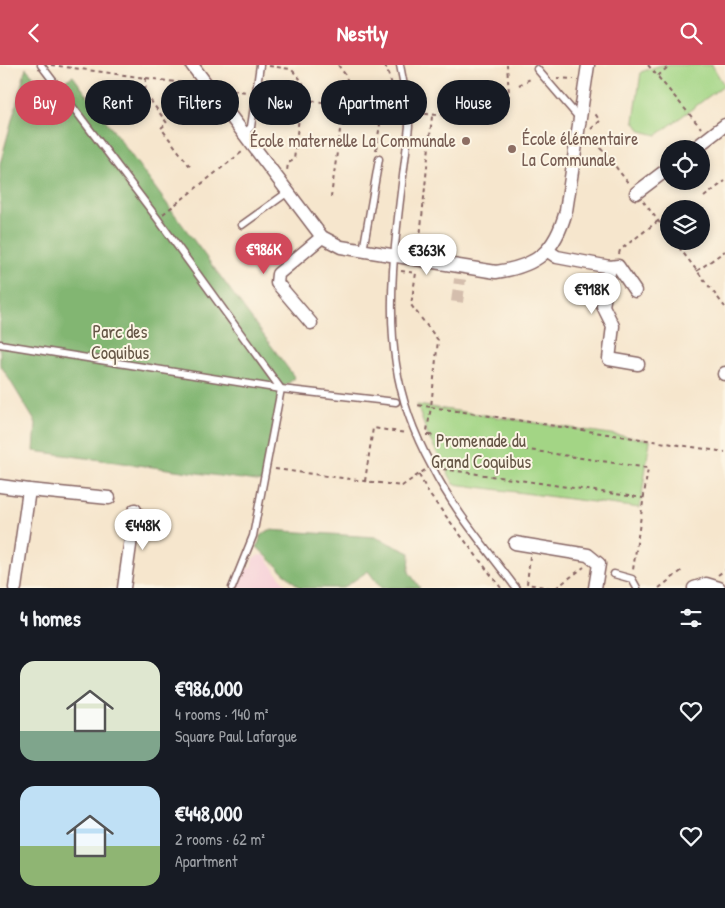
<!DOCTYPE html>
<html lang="en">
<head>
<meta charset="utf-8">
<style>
	body { margin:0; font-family:"Patrick Hand",sans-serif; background:#20242c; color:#f1f3f6; height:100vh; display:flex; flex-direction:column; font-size:19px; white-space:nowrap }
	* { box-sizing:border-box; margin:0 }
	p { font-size:16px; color:#9ea1a6 }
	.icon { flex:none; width:28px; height:28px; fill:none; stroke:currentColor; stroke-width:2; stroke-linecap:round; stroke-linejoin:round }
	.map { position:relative; height:523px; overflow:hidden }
	.panel { display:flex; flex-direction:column; background:#171b24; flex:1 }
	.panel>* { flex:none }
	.top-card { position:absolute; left:15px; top:15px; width:695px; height:45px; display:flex; gap:10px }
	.buttons { position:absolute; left:660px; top:75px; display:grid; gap:10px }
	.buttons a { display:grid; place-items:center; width:50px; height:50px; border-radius:50%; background:#171b24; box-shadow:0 2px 8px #0003; font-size:25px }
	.price { position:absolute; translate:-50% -42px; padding:0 11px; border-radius:18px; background:#fff; color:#222; font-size:16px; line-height:32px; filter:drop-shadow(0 1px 2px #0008) }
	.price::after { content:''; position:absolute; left:50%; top:30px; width:15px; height:11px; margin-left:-8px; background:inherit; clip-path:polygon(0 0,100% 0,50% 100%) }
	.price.active { background:#d1495b; color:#fff }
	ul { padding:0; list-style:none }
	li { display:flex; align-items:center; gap:15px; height:125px; padding:0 20px }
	li span { display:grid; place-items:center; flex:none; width:140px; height:100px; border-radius:15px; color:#555 }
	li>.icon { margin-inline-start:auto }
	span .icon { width:60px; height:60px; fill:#fffc; stroke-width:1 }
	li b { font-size:21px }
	h2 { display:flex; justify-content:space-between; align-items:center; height:60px; padding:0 20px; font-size:21px }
	.chip { padding:0 18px; border-radius:22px; background:#171b24; box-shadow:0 2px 8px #0003; font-size:18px; line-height:45px }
	.chip.active { background:#d1495b; color:#fff }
	header { display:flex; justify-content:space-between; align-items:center; height:65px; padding:0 20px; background:#d1495b; color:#fff; font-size:22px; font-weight:800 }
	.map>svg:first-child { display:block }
	.built { fill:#f6cfd8 }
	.green { fill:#a3d585; stroke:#767a58 }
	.forest { fill:#82b672; stroke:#666a4e }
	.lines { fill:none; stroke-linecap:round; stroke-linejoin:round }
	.street-tunnel { stroke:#d4bead; stroke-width:12; stroke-dasharray:12 6; stroke-linecap:butt }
	.lane-casing { stroke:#866564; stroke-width:9 }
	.street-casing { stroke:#866564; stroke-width:15 }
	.path { stroke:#866564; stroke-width:2; stroke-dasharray:4 4; stroke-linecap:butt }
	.lane { stroke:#fff; stroke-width:6 }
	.street { stroke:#fff; stroke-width:12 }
	.education-dot { fill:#8d6e63; stroke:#fcf5e5; stroke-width:2 }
	.labels { text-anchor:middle; stroke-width:4; stroke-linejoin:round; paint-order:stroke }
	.education-label { font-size:18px; fill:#785e54; stroke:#fcf5e5; text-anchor:start }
	.park-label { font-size:18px; fill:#655646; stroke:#fcf5e5 }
</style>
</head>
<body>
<header><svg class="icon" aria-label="back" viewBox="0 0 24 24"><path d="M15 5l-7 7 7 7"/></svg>Nestly<svg class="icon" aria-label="search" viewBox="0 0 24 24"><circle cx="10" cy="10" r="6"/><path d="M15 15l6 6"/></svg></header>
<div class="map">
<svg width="725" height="523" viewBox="0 0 725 523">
	<rect width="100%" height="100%" fill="#fcf5e5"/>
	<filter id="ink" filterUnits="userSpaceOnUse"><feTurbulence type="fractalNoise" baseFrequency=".02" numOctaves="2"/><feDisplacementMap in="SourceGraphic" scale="10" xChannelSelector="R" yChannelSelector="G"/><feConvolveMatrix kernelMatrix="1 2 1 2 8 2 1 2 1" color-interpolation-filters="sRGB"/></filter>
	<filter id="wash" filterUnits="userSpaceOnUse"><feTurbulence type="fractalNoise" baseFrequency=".0096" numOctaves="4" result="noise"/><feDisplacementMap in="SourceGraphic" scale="20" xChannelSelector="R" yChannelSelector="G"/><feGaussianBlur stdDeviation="1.12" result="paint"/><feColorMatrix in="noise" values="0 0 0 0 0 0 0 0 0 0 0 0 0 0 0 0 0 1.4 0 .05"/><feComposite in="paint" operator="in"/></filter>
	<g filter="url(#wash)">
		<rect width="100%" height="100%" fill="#f6e6cd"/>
		<!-- built -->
		<path class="built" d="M260,490l5,1 23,32h-51l9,-21 5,2 2,-11z"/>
		<!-- green -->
		<g class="green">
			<path d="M661,0h51l12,20 -67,50 -16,-4 -7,-10 7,-49z"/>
			<path d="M417,340l233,35 -10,68 -186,-24 -26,-48z"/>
		</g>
		<!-- forest -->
		<g class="forest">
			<path d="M26,3l21,23 26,-15 222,302 -14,11 -17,93 -230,-31 2,-28 -36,-59v-200z"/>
			<path d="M269,465l106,7 35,16 -1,19 11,16h-39l-13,-17 -25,17h-43l-43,-41 4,-11z"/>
		</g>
	</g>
	<g filter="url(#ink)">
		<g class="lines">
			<!-- street-tunnel -->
			<path class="street-tunnel" d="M457,237l3,-23"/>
			<!-- lane casing -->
			<g class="lane-casing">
				<g id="lane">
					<path d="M41,0l116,153 124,171 -28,147 -21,52"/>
					<path d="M400,0l7,36 2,25c-8,75 -25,164 -13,238 5,35 19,72 36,103 22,44 55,82 84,121"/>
					<path d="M537,4l43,50"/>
					<path d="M244,69l7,-7 9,-62"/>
					<path d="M242,160l46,-33"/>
					<path d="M363,186l16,-92"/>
					<path d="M0,279l281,45 115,13"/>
					<path d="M614,509l18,5 5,9"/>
				</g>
			</g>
			<!-- street casing -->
			<g class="street-casing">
				<g id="street">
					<path d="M192,0l130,172 19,10 155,25c41,-6 59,-20 70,-61l22,-146"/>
					<path d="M694,84l31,-24"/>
					<path d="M636,128l33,-25"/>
					<path d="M548,186l9,6 53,10 -7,39 10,20 -4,33 29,5"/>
					<path d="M610,202l8,-1 17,25"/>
					<path d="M311,258l-34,-40 1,-9 44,-37"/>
					<path d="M724,309l1,-1"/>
					<path d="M0,421l29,4"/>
					<path d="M515,478l73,12 11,9 -4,24"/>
					<path d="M15,523l14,-98 80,8"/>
					<path d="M124,523l11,-78"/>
					<path d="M694,523l12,-4 13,4"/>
				</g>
			</g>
			<!-- path -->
			<g class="path">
				<path d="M51,0l139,19"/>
				<path d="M338,0l9,12 -5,38"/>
				<path d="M385,0l9,25"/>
				<path d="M648,0l53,63"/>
				<path d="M269,1l22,3 12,13 -9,78 -6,3 -1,8"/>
				<path d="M658,11l12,-11"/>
				<path d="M146,13l-1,15 22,30 -6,5 31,41"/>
				<path d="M557,13l17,1"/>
				<path d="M519,20l13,-7"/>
				<path d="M225,24l22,3"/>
				<path d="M414,25l3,1v10"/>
				<path d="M264,29l131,18"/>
				<path d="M374,44l23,-12 -3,-7h3"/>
				<path d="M417,48l61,6 28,-6 3,-19 -2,-29"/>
				<path d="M591,64l9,-8 -6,-9"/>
				<path d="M589,72l16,16 24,31"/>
				<path d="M376,85l6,-39"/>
				<path d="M331,132l9,-67"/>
				<path d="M704,132l21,-16"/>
				<path d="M643,136l26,34"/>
				<path d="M163,149l79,-62"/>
				<path d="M674,176l51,66"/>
				<path d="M419,183l13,-132"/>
				<path d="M619,189l1,-4 38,-29"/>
				<path d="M401,206l15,2 -5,32 27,35 -7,67 -14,-2"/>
				<path d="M697,206l28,-20"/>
				<path d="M426,370h3l-2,-4 4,-24 294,45"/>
				<path d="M429,370l219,33 -15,102"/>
				<path d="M275,404l127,17 23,-16"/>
				<path d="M443,404l200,29"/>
				<path d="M419,410l10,19 72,94"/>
				<path d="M365,416l8,-53 33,5"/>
				<path d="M530,491l-3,28 23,4"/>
				<path d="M718,510l7,-5"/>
				<path d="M556,523l28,-21"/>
				<path d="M659,523l25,-19"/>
			</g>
			<!-- lane -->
			<use href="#lane" class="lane"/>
			<!-- street -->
			<use href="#street" class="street"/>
		</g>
	</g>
	<!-- markers -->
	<g class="education-dot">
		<circle cx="466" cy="76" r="5"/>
		<circle cx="512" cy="84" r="5"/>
	</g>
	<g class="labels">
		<!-- education labels -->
		<g class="education-label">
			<text x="522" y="80">École élémentaire<tspan x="522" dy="21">La Communale</tspan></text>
			<text x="456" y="82" text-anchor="end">École maternelle La Communale</text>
		</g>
		<!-- park labels -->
		<g class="park-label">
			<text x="120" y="273">Parc des<tspan x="120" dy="21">Coquibus</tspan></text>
			<text x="481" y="382">Promenade du<tspan x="481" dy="21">Grand Coquibus</tspan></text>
		</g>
	</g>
</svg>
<div class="buttons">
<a><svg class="icon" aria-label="locate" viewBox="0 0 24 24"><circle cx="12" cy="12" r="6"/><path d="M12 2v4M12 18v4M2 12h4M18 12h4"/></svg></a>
<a><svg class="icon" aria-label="layers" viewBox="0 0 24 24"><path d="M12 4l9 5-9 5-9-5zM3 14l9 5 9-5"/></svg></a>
</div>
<b class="price active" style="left:264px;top:210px">€986K</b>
<b class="price" style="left:427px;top:211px">€363K</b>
<b class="price" style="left:592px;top:250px">€918K</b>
<b class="price" style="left:143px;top:486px">€448K</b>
<div class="top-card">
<a class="chip active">Buy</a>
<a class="chip">Rent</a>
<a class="chip">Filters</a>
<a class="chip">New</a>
<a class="chip">Apartment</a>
<a class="chip">House</a>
</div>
</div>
<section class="panel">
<h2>4 homes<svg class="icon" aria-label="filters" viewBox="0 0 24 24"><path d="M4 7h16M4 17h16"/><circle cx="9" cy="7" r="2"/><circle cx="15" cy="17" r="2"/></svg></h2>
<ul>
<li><span style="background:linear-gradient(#dfe7d0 70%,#7fa58c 0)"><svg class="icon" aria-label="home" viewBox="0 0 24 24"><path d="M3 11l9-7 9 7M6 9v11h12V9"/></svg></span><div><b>€986,000</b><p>4 rooms · 140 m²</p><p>Square Paul Lafargue</p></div><svg class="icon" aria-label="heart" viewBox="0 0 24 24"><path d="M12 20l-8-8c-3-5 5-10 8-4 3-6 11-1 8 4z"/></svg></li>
<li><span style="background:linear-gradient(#bfe0f5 60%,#8fb573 0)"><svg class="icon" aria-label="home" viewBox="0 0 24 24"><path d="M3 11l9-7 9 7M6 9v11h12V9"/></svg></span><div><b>€448,000</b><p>2 rooms · 62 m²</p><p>Apartment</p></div><svg class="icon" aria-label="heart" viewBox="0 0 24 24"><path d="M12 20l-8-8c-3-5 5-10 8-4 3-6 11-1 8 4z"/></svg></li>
</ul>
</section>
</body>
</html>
